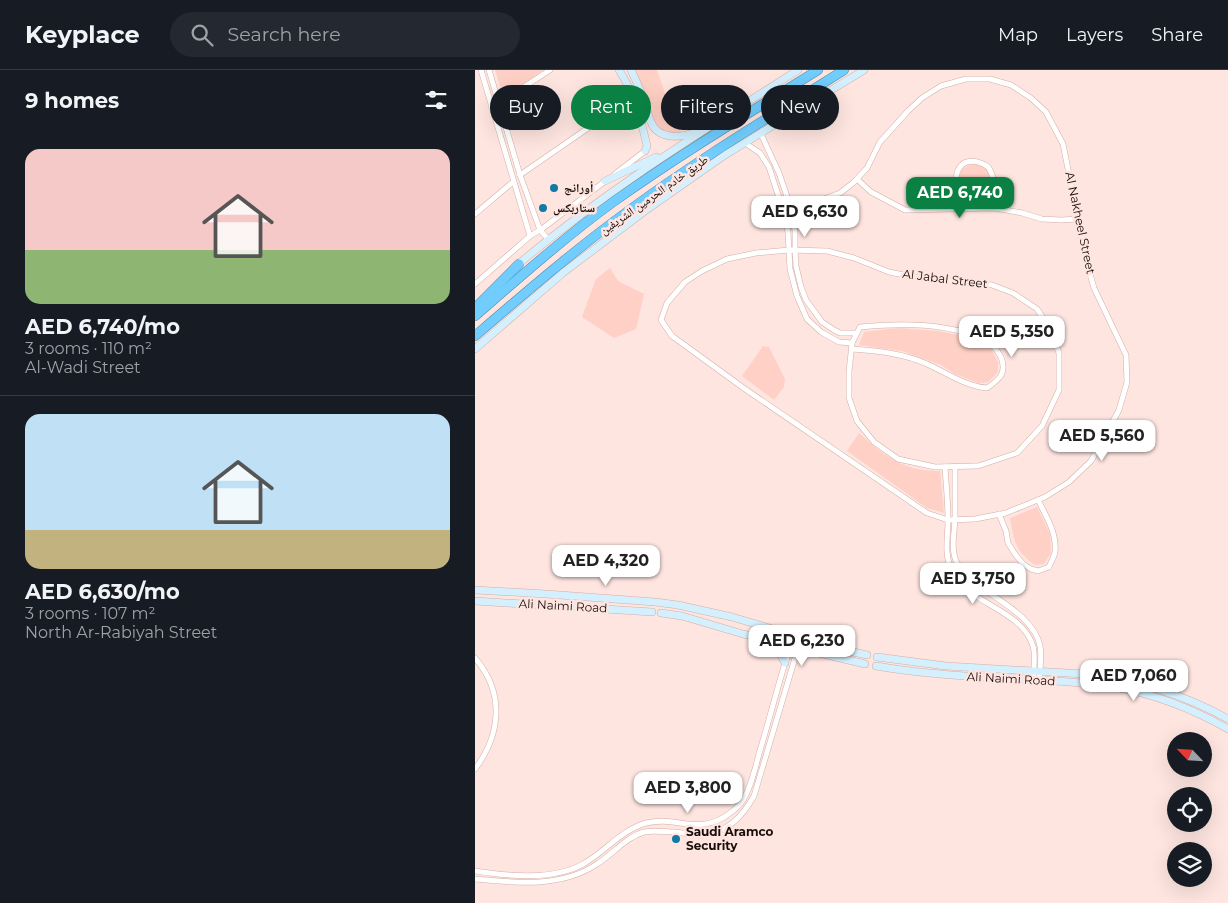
<!DOCTYPE html>
<html lang="en">
<head>
<meta charset="utf-8">
<style>
	body { margin:0; font-family:Montserrat,"Noto Naskh Arabic",sans-serif; background:#242831; color:#f1f3f6; height:100vh; display:flex; flex-direction:column; font-size:19px; white-space:nowrap }
	* { box-sizing:border-box; margin:0 }
	p { font-size:16px; color:#9ea1a6 }
	.icon { flex:none; width:28px; height:28px; fill:none; stroke:currentColor; stroke-width:2; stroke-linecap:round; stroke-linejoin:round }
	.map { position:relative; flex:1; overflow:hidden }
	.panel { display:flex; flex-direction:column; background:#171b24; width:475px }
	.panel>* { flex:none }
	.top-card { position:absolute; left:15px; top:15px; width:475px; height:45px; display:flex; gap:10px }
	.needle { width:32px; rotate:295deg }
	.buttons { position:absolute; left:692px; top:662px; display:grid; gap:10px }
	.buttons a { display:grid; place-items:center; width:45px; height:45px; border-radius:50%; background:#171b24; box-shadow:0 5px 20px #0002; font-size:25px }
	.price { position:absolute; translate:-50% -42px; padding:0 11px; border-radius:10px; background:#fff; color:#222; font-size:16px; line-height:32px; filter:drop-shadow(0 1px 2px #0008) }
	.price::after { content:''; position:absolute; left:50%; top:30px; width:15px; height:11px; margin-left:-8px; background:inherit; clip-path:polygon(0 0,100% 0,50% 100%) }
	.price.active { background:#0b8043; color:#fff }
	ul { padding:0; list-style:none }
	li { display:grid; align-content:center; gap:10px; height:265px; padding:0 25px }
	li+li { border-top:1px solid #363941 }
	li span { display:grid; place-items:center; height:155px; border-radius:15px; color:#555 }
	li>.icon { margin-inline-start:auto }
	span .icon { width:90px; height:90px; fill:#fffc; stroke-width:1 }
	li b { font-size:21px }
	h2 { display:flex; justify-content:space-between; align-items:center; height:60px; padding:0 25px; font-size:21px }
	.chip { padding:0 18px; border-radius:22px; background:#171b24; box-shadow:0 5px 20px #0002; font-size:18px; line-height:45px }
	.chip.active { background:#0b8043; color:#fff }
	header { display:flex; align-items:center; gap:30px; box-sizing:border-box; height:70px; padding:0 25px; background:#171b24; border-bottom:1px solid #363941 }
	header strong { font-size:24px }
	nav { display:flex; gap:28px; margin-inline-start:auto; font-size:18px }
	.search { width:350px; height:45px; background:#242831; display:flex; align-items:center; gap:12px; box-sizing:border-box; padding:0 18px; border-radius:28px; color:#9ea1a6; font-size:19px }
	main { display:flex; flex:1; min-height:0 }
	.map>svg:first-child { display:block }
	.green { fill:#ffd0c5 }
	.lines { fill:none; stroke-linecap:round; stroke-linejoin:round }
	.street-casing { stroke:#d4aea5; stroke-width:6 }
	.secondary-casing { stroke:#d4aea5; stroke-width:8 }
	.highway-casing { stroke:#528aa8; stroke-width:10 }
	.street { stroke:#fff; stroke-width:5 }
	.secondary { stroke:#d4f0fe; stroke-width:7 }
	.highway { stroke:#70cdfd; stroke-width:9 }
	.poi-dot { fill:#1079a4; stroke:#fee5e0; stroke-width:2 }
	.labels { text-anchor:middle; stroke-width:5; stroke-linejoin:round; paint-order:stroke }
	.poi-label { font-size:12px; font-weight:bold; fill:#190d0a; stroke:#fee5e0; text-anchor:start }
	.street-label { font-size:12px; fill:#190d0a; stroke:#fee5e0 }
</style>
</head>
<body>
<header>
<strong>Keyplace</strong>
<div class="search"><svg class="icon" aria-label="search" viewBox="0 0 24 24"><circle cx="10" cy="10" r="6"/><path d="M15 15l6 6"/></svg>Search here</div>
<nav><a>Map</a><a>Layers</a><a>Share</a></nav>
</header>
<main>
<section class="panel">
<h2>9 homes<svg class="icon" aria-label="filters" viewBox="0 0 24 24"><path d="M4 7h16M4 17h16"/><circle cx="9" cy="7" r="2"/><circle cx="15" cy="17" r="2"/></svg></h2>
<ul>
<li><span style="background:linear-gradient(#f6c9c9 65%,#8fb573 0)"><svg class="icon" aria-label="home" viewBox="0 0 24 24"><path d="M3 11l9-7 9 7M6 9v11h12V9"/></svg></span><div><b>AED 6,740/mo</b><p>3 rooms · 110 m²</p><p>Al-Wadi Street</p></div></li>
<li><span style="background:linear-gradient(#bfe0f5 75%,#c2b280 0)"><svg class="icon" aria-label="home" viewBox="0 0 24 24"><path d="M3 11l9-7 9 7M6 9v11h12V9"/></svg></span><div><b>AED 6,630/mo</b><p>3 rooms · 107 m²</p><p>North Ar-Rabiyah Street</p></div></li>
</ul>
</section>
<div class="map">
<svg width="753" height="833" viewBox="0 0 753 833">
	<rect width="100%" height="100%" fill="#fee5e0"/>
	<!-- green -->
	<g class="green">
		<path d="M20,0h49l-41,26z"/>
		<path d="M158,0h24l20,59h3l1,3c-6,2 -13,2 -19,-2 -11,-6 -24,-47 -29,-60z"/>
		<path d="M501,94c3,1 6,1 8,2 9,6 5,27 5,36l-28,-1c-2,-17 -8,-35 15,-37z"/>
		<path d="M135,198l8,13 26,13 -8,35 -22,9 -32,-21 14,-38z"/>
		<path d="M423,258l40,3 36,7 16,9 8,15v10l-10,10 -10,1 -23,-9 -14,-9 -39,-14 -43,-6 5,-13z"/>
		<path d="M288,276l6,1 16,32 -1,8 -10,13 -32,-24z"/>
		<path d="M384,363c24,23 47,39 81,38l4,42 -17,-5 -80,-57z"/>
		<path d="M562,437l13,27 1,19 -7,11 -9,1c-20,-14 -21,-24 -25,-47z"/>
	</g>
	<g class="lines">
		<!-- street casing -->
		<g class="street-casing">
			<g id="street">
				<path d="M6,0l49,166"/>
				<path d="M14,0l31,105 20,55 8,9"/>
				<path d="M16,36l8,-3 51,-33"/>
				<path d="M286,64l18,39 13,38 3,20v19l1,16 5,21 5,13 16,22 12,8 6,3h17"/>
				<path d="M270,73l15,10 9,14 14,43 5,22 2,37 7,27 10,23 14,13 18,10 13,1"/>
				<path d="M140,104l30,-23"/>
				<path d="M45,105l113,-78"/>
				<path d="M382,109l14,13 34,18 90,-2 27,5 20,6 19,1 17,-1"/>
				<path d="M481,139c0,-17 -7,-53 22,-47 5,2 10,3 12,8 6,11 4,27 5,38"/>
				<path d="M308,140l9,1 48,-18 13,-10 14,-15 13,-26 28,-31 14,-13 19,-12 25,-7h24l21,6 20,13 15,14 17,32 23,116 8,28 32,67 1,27 -8,28 -28,51 -22,21 -24,15 -39,16 -31,6 -27,1 -21,-7 -182,-124 -73,-53 -11,-16 6,-17 18,-21 17,-11 25,-12 29,-6 33,-3 38,1 27,7 35,14 25,5 78,8 21,8 24,16 12,18 10,26v37l-17,36 -25,27 -39,13 -43,1 -37,-8 -24,-17 -17,-21 -8,-23v-26l3,-29 8,-16c34,-3 67,-4 100,4 10,3 20,5 29,11 5,3 9,10 12,15 6,16 -1,22 -14,31 -22,-2 -40,-15 -60,-24 -24,-11 -50,-13 -75,-15"/>
				<path d="M0,144l38,-32"/>
				<path d="M0,214l55,-48 13,-8 65,-49"/>
				<path d="M480,396c0,18 0,36 0,54 -1,13 -4,29 1,41 5,11 14,18 23,25 21,15 56,33 61,60 2,11 0,23 -1,34"/>
				<path d="M470,397c1,17 3,35 3,53 0,17 -4,33 3,49 16,36 70,39 82,77 3,10 0,23 1,34"/>
				<path d="M524,444l7,17 2,12 7,11 8,10 8,5 7,2 11,-4c2,-5 5,-10 6,-15 2,-19 -9,-36 -17,-52"/>
				<path d="M0,588c30,35 26,76 0,111"/>
				<path d="M0,801c32,5 78,10 108,-7 22,-12 38,-34 63,-41 31,-8 53,14 84,-10 4,-3 8,-6 11,-10 9,-12 14,-34 18,-49 9,-30 17,-61 26,-91l7,-17 5,-10"/>
				<path d="M0,809c41,4 86,9 122,-15 16,-10 29,-27 47,-32 10,-2 21,0 31,0 10,1 21,4 30,3 23,-3 39,-21 49,-39l44,-148 -1,-12"/>
			</g>
		</g>
		<!-- secondary casing -->
		<g class="secondary-casing">
			<g id="secondary">
				<path d="M144,0c15,23 22,49 28,76l-2,5"/>
				<path d="M156,0c5,11 10,21 14,33 2,6 3,13 6,19 7,18 30,16 45,10"/>
				<path d="M130,111l51,-24"/>
				<path d="M40,197c88,-75 186,-135 283,-197"/>
				<path d="M0,279l89,-77 81,-61 80,-56 139,-85"/>
				<path d="M0,520l71,4 109,8 23,3 54,12 108,32 27,6"/>
				<path d="M0,531l177,11"/>
				<path d="M186,543l21,3 61,18 24,5 31,9 67,16"/>
				<path d="M280,569c13,6 24,9 30,24"/>
				<path d="M402,587l69,9 138,8c52,6 98,19 144,45"/>
				<path d="M401,596c41,7 82,10 125,12 37,2 76,3 113,9 41,7 79,22 114,42"/>
			</g>
		</g>
		<!-- highway casing -->
		<g class="highway-casing">
			<g id="highway">
				<path d="M0,238l44,-44"/>
				<path d="M0,246c45,-39 90,-79 138,-114 66,-47 136,-89 205,-132"/>
				<path d="M0,266c51,-44 102,-88 156,-127 68,-50 142,-94 213,-139"/>
			</g>
		</g>
		<!-- street -->
		<use href="#street" class="street"/>
		<!-- secondary -->
		<use href="#secondary" class="secondary"/>
		<!-- highway -->
		<use href="#highway" class="highway"/>
	</g>
	<!-- markers -->
	<g class="poi-dot">
		<circle cx="79" cy="118" r="5"/>
		<circle cx="68" cy="138" r="5"/>
		<circle cx="201" cy="769" r="5"/>
	</g>
	<g class="labels">
		<!-- poi labels -->
		<g class="poi-label">
			<text x="89" y="122">أورانج</text>
			<text x="78" y="142">ستاربكس</text>
			<text x="211" y="766">Saudi Aramco<tspan x="211" dy="14">Security</tspan></text>
		</g>
		<!-- street labels -->
		<g class="street-label">
			<text transform="translate(179 125) rotate(-35)" y="4">طريق خادم الحرمين الشريفين</text>
			<text transform="translate(605 153) rotate(78)" y="4">Al Nakheel Street</text>
			<text transform="translate(470 209) rotate(7)" y="4">Al Jabal Street</text>
			<text transform="translate(88 536) rotate(3)" y="4">Ali Naimi Road</text>
			<text transform="translate(536 609) rotate(3)" y="4">Ali Naimi Road</text>
		</g>
	</g>
</svg>
<div class="buttons">
<a><svg class="needle" viewBox="-14 -14 28 28"><path d="M0-13l5 13h-10z" fill="#e53935"/><path d="M0 13l5-13h-10z" fill="#9ea1a6"/></svg></a>
<a><svg class="icon" aria-label="locate" viewBox="0 0 24 24"><circle cx="12" cy="12" r="6"/><path d="M12 2v4M12 18v4M2 12h4M18 12h4"/></svg></a>
<a><svg class="icon" aria-label="layers" viewBox="0 0 24 24"><path d="M12 4l9 5-9 5-9-5zM3 14l9 5 9-5"/></svg></a>
</div>
<b class="price active" style="left:485px;top:149px">AED 6,740</b>
<b class="price" style="left:330px;top:168px">AED 6,630</b>
<b class="price" style="left:537px;top:288px">AED 5,350</b>
<b class="price" style="left:627px;top:392px">AED 5,560</b>
<b class="price" style="left:131px;top:517px">AED 4,320</b>
<b class="price" style="left:498px;top:535px">AED 3,750</b>
<b class="price" style="left:327px;top:597px">AED 6,230</b>
<b class="price" style="left:659px;top:632px">AED 7,060</b>
<b class="price" style="left:213px;top:744px">AED 3,800</b>
<div class="top-card">
<a class="chip">Buy</a>
<a class="chip active">Rent</a>
<a class="chip">Filters</a>
<a class="chip">New</a>
</div>
</div>
</main>
</body>
</html>
